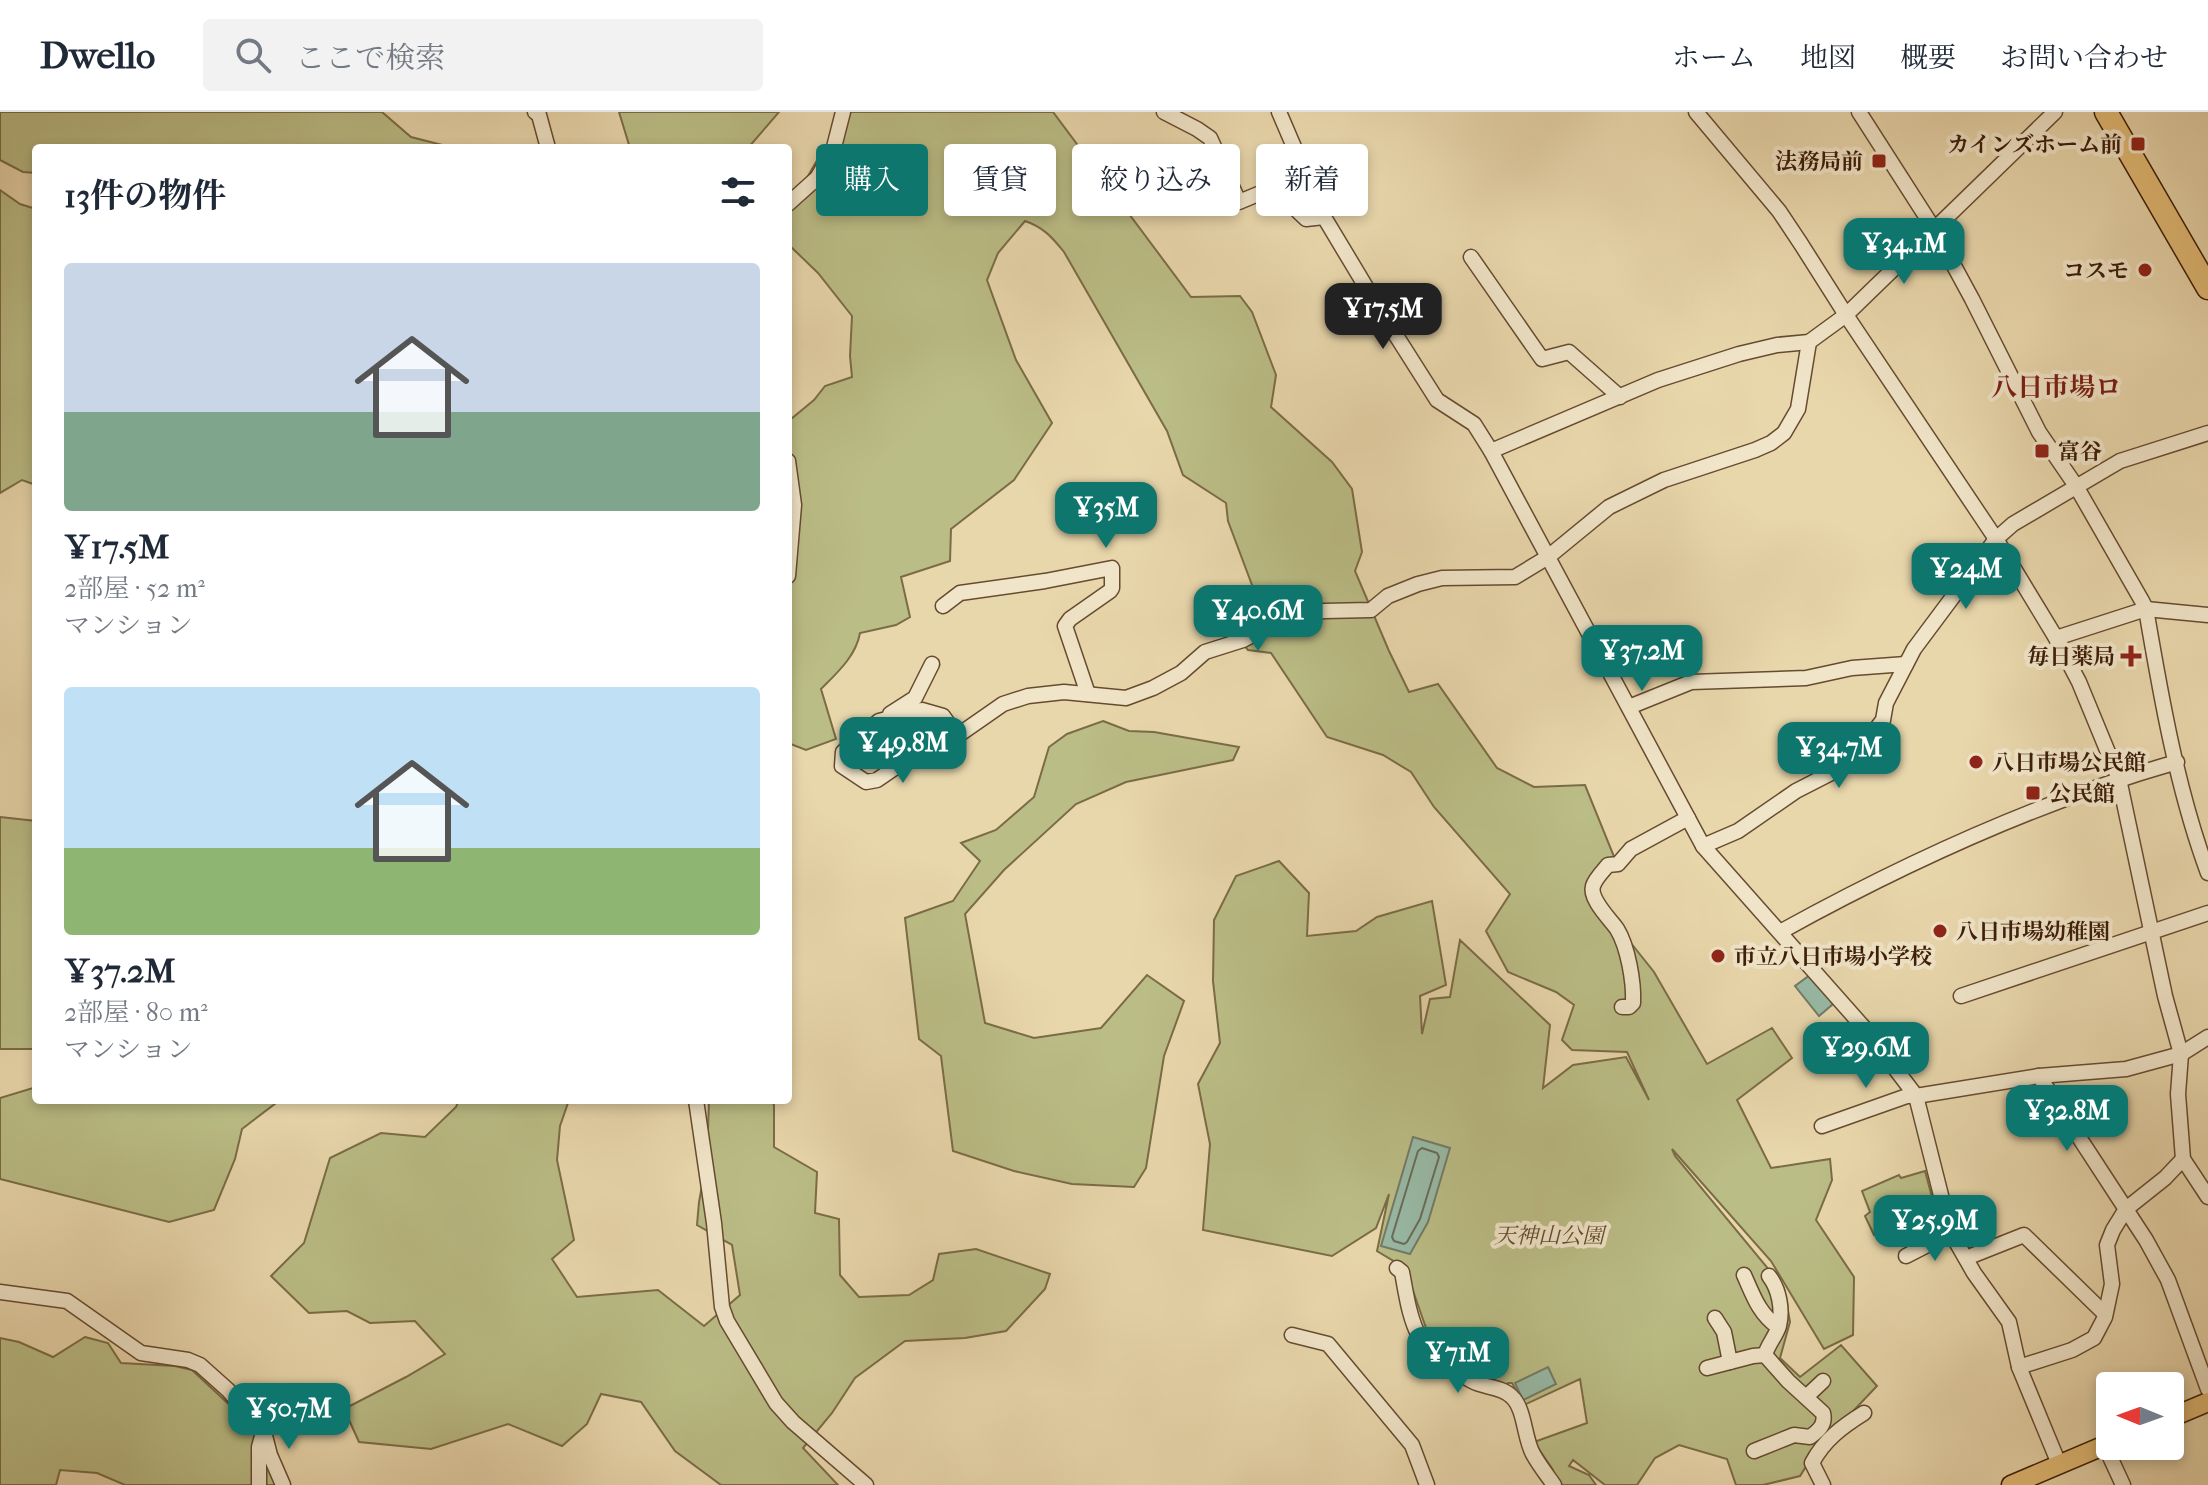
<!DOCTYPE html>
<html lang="ja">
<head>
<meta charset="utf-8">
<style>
	body { margin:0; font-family:"IM FELL French Canon","Noto Serif JP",serif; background:#f2f2f3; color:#1f2937; height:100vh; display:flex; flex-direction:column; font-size:30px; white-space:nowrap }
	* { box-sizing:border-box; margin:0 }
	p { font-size:26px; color:#747a83 }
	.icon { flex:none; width:44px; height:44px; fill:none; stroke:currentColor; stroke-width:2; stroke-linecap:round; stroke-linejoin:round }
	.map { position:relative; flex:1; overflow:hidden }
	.panel { position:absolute; left:32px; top:32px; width:760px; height:960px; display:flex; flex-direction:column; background:#fff; border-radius:8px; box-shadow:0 4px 12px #0003 }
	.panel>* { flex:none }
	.hud { position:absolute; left:816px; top:32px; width:760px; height:72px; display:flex; gap:16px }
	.needle { width:52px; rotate:271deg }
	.fabs { position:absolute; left:2096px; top:1260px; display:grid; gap:16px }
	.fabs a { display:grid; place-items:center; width:88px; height:88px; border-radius:8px; background:#fff; box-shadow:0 4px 12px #0003; font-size:40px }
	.price { position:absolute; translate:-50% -68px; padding:0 18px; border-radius:16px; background:#0f766e; color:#fff; font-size:26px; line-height:52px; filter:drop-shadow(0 2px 4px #0008) }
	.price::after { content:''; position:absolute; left:50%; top:48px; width:24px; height:18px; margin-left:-12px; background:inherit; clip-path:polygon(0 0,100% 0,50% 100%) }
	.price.current { background:#222; color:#fff }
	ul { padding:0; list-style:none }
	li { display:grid; align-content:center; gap:16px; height:424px; padding:0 32px }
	li span { display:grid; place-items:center; height:248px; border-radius:8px; color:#555 }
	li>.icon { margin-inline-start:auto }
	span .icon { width:144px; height:144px; fill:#fffc; stroke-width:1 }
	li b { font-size:34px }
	h2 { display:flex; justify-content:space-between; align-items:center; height:96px; padding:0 32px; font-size:34px }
	.chip { padding:0 28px; border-radius:8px; background:#fff; box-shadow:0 4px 12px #0003; font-size:28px; line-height:72px }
	.chip.current { background:#0f766e; color:#fff }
	header { display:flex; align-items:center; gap:48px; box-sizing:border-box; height:112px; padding:0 40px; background:#fff; border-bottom:2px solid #e0e1e3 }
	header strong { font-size:38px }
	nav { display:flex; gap:44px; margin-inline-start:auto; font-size:28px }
	.search { width:560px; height:72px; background:#f2f2f3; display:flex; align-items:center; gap:20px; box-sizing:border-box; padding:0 28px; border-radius:8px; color:#747a83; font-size:30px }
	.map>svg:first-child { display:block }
	.green { fill:#bbbd86; stroke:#7b6c46; stroke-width:2 }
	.water { fill:#98baa7; stroke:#737b67; stroke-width:2 }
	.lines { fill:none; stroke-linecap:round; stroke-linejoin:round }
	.shore { stroke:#6a6b57; stroke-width:2 }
	.minor-casing { stroke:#664b30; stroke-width:17 }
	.major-casing { stroke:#3b1c07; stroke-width:21 }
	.highway-casing { stroke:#3b1c07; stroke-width:25 }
	.minor { stroke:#f1e5c9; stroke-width:14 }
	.major { stroke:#e4bc76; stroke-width:18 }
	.highway { stroke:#e4bc76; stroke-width:22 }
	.poi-dot { fill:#8f2418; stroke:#f1e5c9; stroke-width:3 }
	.labels { text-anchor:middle; stroke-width:8; stroke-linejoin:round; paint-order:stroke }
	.poi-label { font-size:22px; font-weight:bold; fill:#3b1c07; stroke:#f1e5c9; text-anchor:start }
	.park-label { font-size:22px; font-style:italic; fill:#614c2d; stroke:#f1e5c9 }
	.quarter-label { font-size:26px; font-weight:bold; fill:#7a1f14; stroke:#f1e5c9 }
</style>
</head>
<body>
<header>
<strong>Dwello</strong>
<div class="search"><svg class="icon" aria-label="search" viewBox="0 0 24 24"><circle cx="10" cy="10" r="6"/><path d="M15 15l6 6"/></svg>ここで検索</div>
<nav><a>ホーム</a><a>地図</a><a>概要</a><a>お問い合わせ</a></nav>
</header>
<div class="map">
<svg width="2208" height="1373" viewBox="0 0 2208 1373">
	<rect width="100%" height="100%" fill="#e9d7ac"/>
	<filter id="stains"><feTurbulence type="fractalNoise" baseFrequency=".0025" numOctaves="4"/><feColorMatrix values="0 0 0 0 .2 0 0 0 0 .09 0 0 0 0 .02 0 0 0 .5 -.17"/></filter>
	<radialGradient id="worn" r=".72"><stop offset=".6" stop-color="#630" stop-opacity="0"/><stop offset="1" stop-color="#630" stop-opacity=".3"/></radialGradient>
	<!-- green -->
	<g class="green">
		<path d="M0,0h382l29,25 43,11h-418v25l-13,-1 -23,-12z"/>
		<path d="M619,0h160l-31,36h-118z"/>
		<path d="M848,0h205l138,185 49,-1 12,16 24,63 -5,32 61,55 20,27 10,63 -7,19 34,80 20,41 29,-8 59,84 37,19 51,-2 32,79 -30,24 67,84 53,92 65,-36 20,30 -55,42 34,68 59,-9 2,21 -16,40 38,57 -1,58 -29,14 -53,-88 -99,-112 3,7 109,132 6,34 -10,36 20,19 41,-32 36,41 -60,63 -17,27 -37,9h-27l-9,-26 -48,-14 -24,13 -18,27h-32l-32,-25 -4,6 20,9 7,10h-40l-3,-15 -19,-28 53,-19 -7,-44 -56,26 -12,-22h-4l-4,3 -7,-3 -3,-4 -24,-13 -23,-8 -15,-13 -27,-77 -28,-17 12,-57 -13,34 -44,28 -129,-26 7,-86 -12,-60 22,-41 -7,-62 1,-61 22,-44 43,-15 30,32 -2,43 49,-5 21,-14 55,-16 14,84 -26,11 2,38 8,-35 20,-2 10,-57 90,85 -7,63 30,-23 53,-8 23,43 -22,-48 -55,-2 -10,-10 12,-35 -18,-13 -48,-20 -22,-41 24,-37 -76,-87 -23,-35 -28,-17 -56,-18 -56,-84 -23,-3 -12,-14 16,-51 -24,-64 -2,-18 -43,-28 -16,-44 -103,-179c-12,-15 -21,-25 -39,-31l-27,32 -11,27 29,80 36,63 -38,57 -63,49 -1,32 -49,16 9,40 -14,8 -36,8c-4,23 -23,40 -39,56l15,50 -30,11 -18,-7v-326l3,2 23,-19 11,-14 27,-9 -2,-21 2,-40 -34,-43 -30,-29v-33l36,-63 22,-24z"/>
		<path d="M0,78l20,14 16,5v276l-14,-5 -22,13z"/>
		<path d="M1103,609l26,10 25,1 85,15 -6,13 -107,22 -50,22 -72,66 -39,44 20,109 49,15 67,-10 46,-53 37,26 -20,55 -18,112 -12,19 -62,-3 -58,-13 -61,-20 -12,-95 -22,-17 -14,-121 48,-17 27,-40 -19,-18 35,-13 38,-33 15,-50 18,-13z"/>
		<path d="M0,705l36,4v228h-36z"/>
		<path d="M36,975v13h244l-38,29 -7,30 -21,51 -45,12 -169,-43v-81z"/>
		<path d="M459,988h110l-9,26 -3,34 17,80 -22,19 25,38 81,-7 46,36 36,-31 -8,-50 -35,-20 2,-23 8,-43 2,-59h62l3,5v42l43,25 -2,41 24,6 1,56 19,22 50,-2 24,-15 6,-26 37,-5 74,25 -5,15 -39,42 -41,7 -60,3 -50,37 -23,35 -29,35 35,37h-117l-46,-34 -34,-49 -40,-8 -14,30 -25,22 -54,-22 -77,25 -72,-7 -15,-33 62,-32 39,-23 -30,-33 -45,2 -23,-12 -38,2 -38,-37 33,-33 26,-85 51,-25 44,4 31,-30z"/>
		<path d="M1925,1059l11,41 -3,6 -59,17 -9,-19 5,-4 -8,-21 37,-16 2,3z"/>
		<path d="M85,1225l23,6 13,20 54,3 17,4 56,52 17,30 12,33h-152l-28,-12 -37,-3 -4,15h-56v-147l19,4 34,15z"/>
	</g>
	<!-- water -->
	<g class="water">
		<path d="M1810,863l23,29 -14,12 -24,-30z"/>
		<path d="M1413,1025l37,11 -22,74 -18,32 -29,-8z"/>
		<path d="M1548,1255l8,17 -33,16 -8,-17z"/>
	</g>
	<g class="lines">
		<!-- shore -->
		<path class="shore" d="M1422,1036l15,5 2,4 -19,62 -13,23 -3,2 -10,-3 -2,-4 26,-86z"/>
		<!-- minor casing -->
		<g class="minor-casing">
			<g id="minor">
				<path d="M535,0l4,3 9,33"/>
				<path d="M1164,0l33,17 13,9 29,64 24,-10 14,-1 29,28 18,-2"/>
				<path d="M1279,0l45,105 54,90 59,93 37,24 17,27 212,395 163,184 50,66 34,135 24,42 35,49 10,45 40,97"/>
				<path d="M1696,0l83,99 22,33 45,71 150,224 60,99 23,44 40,97 46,217 16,58 -3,40 5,65 25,38"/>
				<path d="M1859,0l75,117 38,70 67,133 37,54 66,115 4,8c15,88 31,180 62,264"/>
				<path d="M788,92l29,-26 16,-27 10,-39"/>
				<path d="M1471,145l71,102 27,-7 51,45"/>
				<path d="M1491,339l167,-71 81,-26 38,-9 32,-3 37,-27 209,-203"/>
				<path d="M788,349l6,44 -6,71"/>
				<path d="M943,494l17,-13 85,-12 67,-13v20l-2,3 -40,28 -5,7 23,68"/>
				<path d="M2056,526l90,-29 62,6"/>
				<path d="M1629,595l62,-25 115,-4 46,-10 54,-4"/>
				<path d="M890,602l25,-16 17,-34"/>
				<path d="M957,624l-14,-20 -21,-6 -43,11 -36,31 -1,14 24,16 11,-2 16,-11 31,-16 23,-5 10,-12 46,-32 25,-8 36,-4 62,6 27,-10 28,-15 24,-21 38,-12 34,-18 20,-8 27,-3 47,-1 17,-14 30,-12 24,-6 73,-1 33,-20 61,-50 55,-27 91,-30 16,-7 13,-10 14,-24 11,-67"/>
				<path d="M1703,734l35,-15 58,-40 41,-21 20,-16 26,-34 3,-17 28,-54 82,-110 17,-15 107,-63 88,-28"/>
				<path d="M1780,820c125,-69 260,-131 397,-170"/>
				<path d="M1961,884l247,-83"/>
				<path d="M1622,895h7l4,-4c1,-21 -5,-56 -16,-74 -7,-10 -28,-30 -24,-43 2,-7 10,-15 15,-21l10,-1 13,-15 57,-31"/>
				<path d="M2039,964l107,164 22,40 40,109"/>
				<path d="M696,988l18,123 8,84 5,14 49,82 17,19 73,63"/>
				<path d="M1822,1014l85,-30h9l123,-20 87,-7 55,-15 27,-17"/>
				<path d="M1906,1144l35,-18 13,-1"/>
				<path d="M1966,1146l58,-23 81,79"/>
				<path d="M1397,1156l5,4c4,21 7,46 18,66 10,17 35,34 52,43 12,7 30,5 40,16 13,12 12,41 21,57 6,11 14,21 21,31"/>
				<path d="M1744,1163c9,20 15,39 34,52"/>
				<path d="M0,1180l67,9 74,52 47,7 12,5 28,25 36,42 6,23 13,30"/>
				<path d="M1715,1206l9,14 6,30"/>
				<path d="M1292,1223l36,9 84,101 15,40"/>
				<path d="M1765,1243c3,-11 11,-19 14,-29 4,-17 0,-37 -10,-50"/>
				<path d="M2019,1255l53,-17 22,-12 11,-21 7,-33 -5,-39 6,-15 13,-21 39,-31 18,-19"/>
				<path d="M1707,1256l46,-12 12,-1"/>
				<path d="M1806,1285l17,-16"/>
				<path d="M2105,1334l18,39"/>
				<path d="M1754,1339l40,-16 16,2c8,-6 16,-12 13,-24l-35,-32 -23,-26"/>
				<path d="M259,1373v-38l3,-11"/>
				<path d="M1823,1373l-11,-22c12,-23 31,-37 52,-50"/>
			</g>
		</g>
		<!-- major casing -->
		<g class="major-casing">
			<g id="major">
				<path d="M2170,1306l38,-16"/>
				<path d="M2011,1373l99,-42"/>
			</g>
		</g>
		<!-- highway casing -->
		<g class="highway-casing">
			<path id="highway" d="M2106,0l102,176"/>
		</g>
		<!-- minor -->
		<use href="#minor" class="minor"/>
		<!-- major -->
		<use href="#major" class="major"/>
		<!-- highway -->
		<use href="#highway" class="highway"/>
	</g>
	<!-- markers -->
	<g class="poi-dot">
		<rect x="2130" y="24" width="16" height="16" rx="4"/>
		<rect x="1871" y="41" width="16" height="16" rx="4"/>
		<circle cx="2145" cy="158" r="8"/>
		<rect x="2034" y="331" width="16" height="16" rx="4"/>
		<path d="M2127 532h8v8h8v8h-8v8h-8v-8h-8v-8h8z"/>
		<circle cx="1976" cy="650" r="8"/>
		<rect x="2025" y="673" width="16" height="16" rx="4"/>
		<circle cx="1940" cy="819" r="8"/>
		<circle cx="1718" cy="844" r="8"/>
	</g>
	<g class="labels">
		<!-- poi labels -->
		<g class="poi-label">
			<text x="2122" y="40" text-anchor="end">カインズホーム前</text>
			<text x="1863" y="57" text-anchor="end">法務局前</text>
			<text x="2129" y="166" text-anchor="end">コスモ</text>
			<text x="2058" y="347">富谷</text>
			<text x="2115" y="552" text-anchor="end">毎日薬局</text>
			<text x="1992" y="658">八日市場公民館</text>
			<text x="2049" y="689">公民館</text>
			<text x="1956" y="827">八日市場幼稚園</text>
			<text x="1734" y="852">市立八日市場小学校</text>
		</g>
		<!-- park labels -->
		<g class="park-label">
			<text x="1549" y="1131">天神山公園</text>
		</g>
		<!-- quarter labels -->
		<g class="quarter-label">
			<text x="2056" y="284">八日市場ロ</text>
		</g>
	</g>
	<rect width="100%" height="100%" filter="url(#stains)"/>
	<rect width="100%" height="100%" fill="url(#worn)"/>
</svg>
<div class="fabs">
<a><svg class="needle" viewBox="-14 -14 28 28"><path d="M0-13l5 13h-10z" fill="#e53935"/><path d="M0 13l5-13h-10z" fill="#747a83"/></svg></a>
</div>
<b class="price" style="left:1904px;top:174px">¥34.1M</b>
<b class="price current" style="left:1383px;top:239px">¥17.5M</b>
<b class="price" style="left:1106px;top:438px">¥35M</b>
<b class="price" style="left:1966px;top:499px">¥24M</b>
<b class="price" style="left:1258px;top:541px">¥40.6M</b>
<b class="price" style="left:1642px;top:581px">¥37.2M</b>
<b class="price" style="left:903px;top:673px">¥49.8M</b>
<b class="price" style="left:1839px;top:678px">¥34.7M</b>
<b class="price" style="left:1866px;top:978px">¥29.6M</b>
<b class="price" style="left:2067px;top:1041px">¥32.8M</b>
<b class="price" style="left:1935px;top:1151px">¥25.9M</b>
<b class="price" style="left:1458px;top:1283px">¥71M</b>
<b class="price" style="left:289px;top:1339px">¥50.7M</b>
<div class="hud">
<a class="chip current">購入</a>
<a class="chip">賃貸</a>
<a class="chip">絞り込み</a>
<a class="chip">新着</a>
</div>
<section class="panel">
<h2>13件の物件<svg class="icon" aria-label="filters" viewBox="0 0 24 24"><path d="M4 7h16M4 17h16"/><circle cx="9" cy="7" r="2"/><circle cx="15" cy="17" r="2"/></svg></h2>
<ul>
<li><span style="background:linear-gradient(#c9d6e8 60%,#7fa58c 0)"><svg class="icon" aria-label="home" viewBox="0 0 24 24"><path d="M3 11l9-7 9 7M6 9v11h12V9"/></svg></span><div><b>¥17.5M</b><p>2部屋 · 52 m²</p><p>マンション</p></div></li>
<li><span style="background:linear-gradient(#bfe0f5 65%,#8fb573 0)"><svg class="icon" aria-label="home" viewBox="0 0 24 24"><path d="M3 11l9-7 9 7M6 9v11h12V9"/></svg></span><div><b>¥37.2M</b><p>2部屋 · 80 m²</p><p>マンション</p></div></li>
</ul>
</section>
</div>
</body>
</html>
